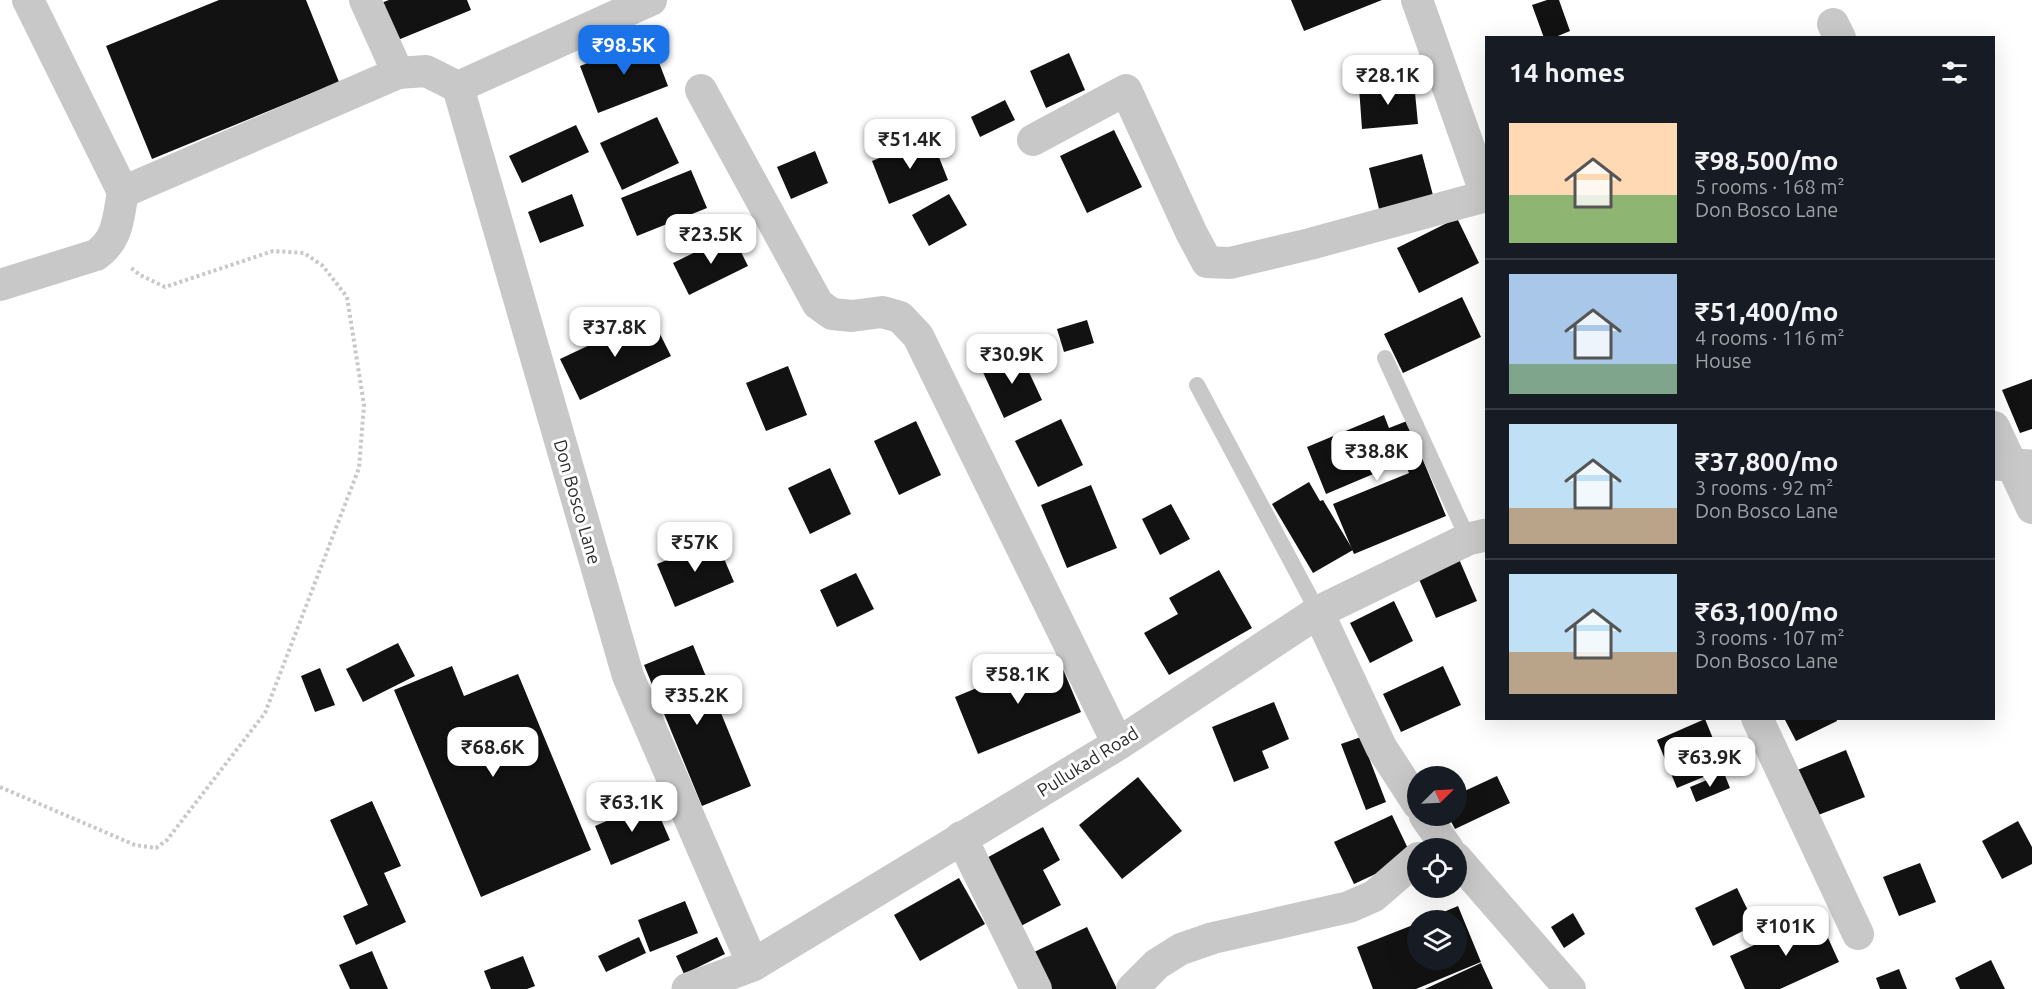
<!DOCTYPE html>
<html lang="en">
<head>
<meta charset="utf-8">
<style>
	body { margin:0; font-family:Ubuntu,sans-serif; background:#242831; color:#f1f3f6; height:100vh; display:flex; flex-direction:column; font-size:22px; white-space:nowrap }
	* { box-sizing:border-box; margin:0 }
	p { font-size:20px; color:#9ea1a6 }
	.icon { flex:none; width:33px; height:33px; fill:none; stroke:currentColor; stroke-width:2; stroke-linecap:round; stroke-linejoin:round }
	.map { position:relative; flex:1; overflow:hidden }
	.side { position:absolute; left:1485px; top:36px; width:510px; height:684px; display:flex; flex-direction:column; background:#171b24; border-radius:0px; box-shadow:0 6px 24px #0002 }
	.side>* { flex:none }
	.needle { width:39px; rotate:66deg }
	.fabs { position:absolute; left:1407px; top:766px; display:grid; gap:12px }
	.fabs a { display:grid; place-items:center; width:60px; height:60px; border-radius:50%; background:#171b24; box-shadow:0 6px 24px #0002; font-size:30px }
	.price { position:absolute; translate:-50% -51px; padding:0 14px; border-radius:12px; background:#fff; color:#222; font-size:20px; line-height:39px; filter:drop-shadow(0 2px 3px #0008) }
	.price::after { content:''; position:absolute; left:50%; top:36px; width:18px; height:14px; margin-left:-9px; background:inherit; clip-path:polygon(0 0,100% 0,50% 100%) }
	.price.selected { background:#1a73e8; color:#fff }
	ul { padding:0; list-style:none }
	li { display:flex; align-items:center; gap:18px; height:150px; padding:0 24px }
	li+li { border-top:2px solid #363941 }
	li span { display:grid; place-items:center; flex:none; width:168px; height:120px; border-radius:0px; color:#555 }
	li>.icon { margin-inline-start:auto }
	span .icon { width:72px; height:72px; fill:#fffc; stroke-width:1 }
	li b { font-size:26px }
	h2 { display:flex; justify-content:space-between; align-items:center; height:72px; padding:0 24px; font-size:26px }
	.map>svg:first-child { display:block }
	.building { fill:#121212 }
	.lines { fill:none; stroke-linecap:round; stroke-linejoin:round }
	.path { stroke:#c8c8c8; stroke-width:4; stroke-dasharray:3 3; stroke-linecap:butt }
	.service { stroke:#c8c8c8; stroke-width:16 }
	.minor { stroke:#c8c8c8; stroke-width:32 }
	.tertiary { stroke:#c8c8c8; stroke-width:33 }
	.labels { text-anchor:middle; stroke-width:6; stroke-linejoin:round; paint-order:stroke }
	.street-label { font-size:18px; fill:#2b2b2b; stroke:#fff }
</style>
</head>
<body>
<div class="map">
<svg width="2032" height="989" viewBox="0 0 2032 989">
	<rect width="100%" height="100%" fill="#fff"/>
	<!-- building -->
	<g class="building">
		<path d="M219,0h87l33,82 -187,77 -46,-113z"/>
		<path d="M389,0h78l4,10 -78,32 -15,-38z"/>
		<path d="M1291,0h91l-78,31z"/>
		<path d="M1547,0h12l11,31 -17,7h-9l-12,-33z"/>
		<path d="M650,39l18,47 -70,27 -18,-47z"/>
		<path d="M1069,53l16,37 -39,18 -16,-37z"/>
		<path d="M1414,82l4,42 -56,5 -3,-42z"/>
		<path d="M1005,100l10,20 -35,17 -9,-20z"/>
		<path d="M657,117l22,46 -57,27 -22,-47z"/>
		<path d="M576,125l13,27 -67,31 -13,-27z"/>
		<path d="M1114,130l28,57 -55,26 -27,-57z"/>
		<path d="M931,137l17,43 -59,24 -17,-43z"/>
		<path d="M815,151l13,32 -37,16 -14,-32z"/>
		<path d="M1422,154l12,45 -54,14 -11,-45z"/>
		<path d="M691,170l16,38 -70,28 -16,-38z"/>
		<path d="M572,194l12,32 -44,17 -12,-31z"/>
		<path d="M949,194l18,31 -38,21 -17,-31z"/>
		<path d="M1457,218l22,45 -60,30 -22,-45z"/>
		<path d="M732,234l16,32 -59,29 -16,-32z"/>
		<path d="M1462,297l19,40 -78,36 -19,-39z"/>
		<path d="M651,316l20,40 -91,44 -20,-41z"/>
		<path d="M1087,320l7,23 -30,9 -7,-23z"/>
		<path d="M1020,353l22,47 -38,18 -22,-48z"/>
		<path d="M788,366l19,49 -41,16 -20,-48z"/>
		<path d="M2032,379v50l-12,4 -18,-43z"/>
		<path d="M1384,415l5,13 18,-7 39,95 -92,38 -21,-50 76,-31 -5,-12 -78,33 -19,-47z"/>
		<path d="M1061,419l22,46 -45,22 -23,-46z"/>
		<path d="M916,421l25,54 -42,20 -25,-54z"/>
		<path d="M830,468l21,46 -41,20 -22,-46z"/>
		<path d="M1309,482l11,19 3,-1 30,50 -40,23 -41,-69z"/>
		<path d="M1091,485l26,63 -50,20 -26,-63z"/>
		<path d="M1171,504l19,35 -30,16 -18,-36z"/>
		<path d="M716,540l18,42 -59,25 -18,-43z"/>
		<path d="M1459,559l18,42 -41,17 -18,-41z"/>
		<path d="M1219,570l33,58 -83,47 -25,-42 34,-19 -9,-16z"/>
		<path d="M856,573l18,36 -37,18 -17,-37z"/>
		<path d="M1394,601l19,40 -43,22 -20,-40z"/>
		<path d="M398,643l17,33 -52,26 -17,-33z"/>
		<path d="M693,645l58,141 -49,20 -58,-141z"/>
		<path d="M1057,655l24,57 -103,42 -23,-57z"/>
		<path d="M452,666l12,30 54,-22 73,176 -110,47 -87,-207z"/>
		<path d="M1443,666l18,39 -60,27 -18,-38z"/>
		<path d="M320,668l15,37 -20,7 -14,-36z"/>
		<path d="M1274,702l15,37 -27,12 7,17 -35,14 -22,-55z"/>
		<path d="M1784,718h52l1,3 -41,20z"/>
		<path d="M1705,719l20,49 -48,20 -20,-48z"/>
		<path d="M1361,737l25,65 -20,8 -25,-66z"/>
		<path d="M1846,750l19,47 -52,20 -18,-46z"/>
		<path d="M1724,773l6,15 -34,14 -6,-15z"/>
		<path d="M1497,776l13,27 -55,26 -7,-13h8v-21z"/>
		<path d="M1138,777l44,54 -60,48 -43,-54z"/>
		<path d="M372,801l29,65 -17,7 22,49 -50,23 -13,-29 25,-11 -38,-85z"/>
		<path d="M653,801l17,39 -59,25 -16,-39z"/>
		<path d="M1392,815l20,42 -58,27 -20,-42z"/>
		<path d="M2018,821l14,26v17l-30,15 -20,-38z"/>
		<path d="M1043,827l17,33 -17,10 18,35 -44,23 -36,-67z"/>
		<path d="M1920,863l16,39 -37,14 -16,-39z"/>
		<path d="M959,878l26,46 -65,37 -26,-46z"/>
		<path d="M1737,888l18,37 -42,21 -18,-38z"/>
		<path d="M685,901l13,32 -48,19 -12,-32z"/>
		<path d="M1458,906l23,56 -65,27h-43l-16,-42 61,-24v37h38v-39h-34z"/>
		<path d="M1573,913l12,21 -21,14 -13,-21z"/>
		<path d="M1818,916l21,46 -59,27h-35l-15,-33z"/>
		<path d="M1087,927l30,62h-68l-17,-36z"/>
		<path d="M639,937l7,16 -40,19 -8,-16z"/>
		<path d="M717,937l8,17 -41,20 -8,-18z"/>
		<path d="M372,951l16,38h-38l-11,-24z"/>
		<path d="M523,956l12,30 -8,3h-36l-7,-18z"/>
		<path d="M1991,960l14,29h-45l-5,-11z"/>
		<path d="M1481,963l12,26h-68z"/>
		<path d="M1899,969l8,20h-27l-4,-11z"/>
	</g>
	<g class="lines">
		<!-- path -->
		<path class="path" d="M0,787l135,58 21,3 11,-8 98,-127 94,-245 5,-63 -17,-108 -24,-31 -19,-13 -31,-2 -108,36 -25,-12 -10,-8"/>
		<!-- service -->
		<g class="service">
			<path d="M1385,358l83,181"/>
			<path d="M1197,385l121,227"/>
		</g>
		<!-- minor -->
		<g class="minor">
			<path d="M28,0l95,192 275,-119 -33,-73"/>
			<path d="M1417,0l69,195"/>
			<path d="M1833,24l7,14"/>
			<path d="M398,73l28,-2 32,16 170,589 125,289"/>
			<path d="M458,87l193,-87"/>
			<path d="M701,90l117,214 14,10 20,2 30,-4 18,5 18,19 200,408"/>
			<path d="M1033,140l93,-50 65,142 16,30 23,1 80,-19 176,-48"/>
			<path d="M0,285l96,-30c23,-16 22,-38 27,-63"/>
			<path d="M1994,427l38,81"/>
			<path d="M1318,612l63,135 37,57"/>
			<path d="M1757,718l101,216"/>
			<path d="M1425,816l23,33"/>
			<path d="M961,837l75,152"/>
			<path d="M1456,858l114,131"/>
			<path d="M1132,989l25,-25 24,-15 32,-11 136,-31 25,-11 44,-38"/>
		</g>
		<!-- tertiary -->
		<g class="tertiary">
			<path d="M1994,464l38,2"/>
			<path d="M688,989l65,-24 365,-221 200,-132 150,-73 18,-4"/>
		</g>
	</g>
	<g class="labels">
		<!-- street labels -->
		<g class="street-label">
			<text transform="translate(577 502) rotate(74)" y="6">Don Bosco Lane</text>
			<text transform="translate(1088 762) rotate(-32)" y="6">Pullukad Road</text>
		</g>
	</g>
</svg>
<div class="fabs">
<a><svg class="needle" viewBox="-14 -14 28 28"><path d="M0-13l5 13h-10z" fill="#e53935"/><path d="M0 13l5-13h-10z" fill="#9ea1a6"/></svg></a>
<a><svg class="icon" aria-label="locate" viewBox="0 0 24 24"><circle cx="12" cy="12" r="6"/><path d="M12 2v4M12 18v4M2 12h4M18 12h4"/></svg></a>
<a><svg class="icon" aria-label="layers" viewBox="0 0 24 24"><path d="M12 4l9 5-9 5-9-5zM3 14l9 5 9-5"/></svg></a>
</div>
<b class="price selected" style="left:624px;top:76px">₹98.5K</b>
<b class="price" style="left:1388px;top:106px">₹28.1K</b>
<b class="price" style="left:910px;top:170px">₹51.4K</b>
<b class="price" style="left:711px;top:265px">₹23.5K</b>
<b class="price" style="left:615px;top:358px">₹37.8K</b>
<b class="price" style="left:1012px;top:385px">₹30.9K</b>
<b class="price" style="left:1377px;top:482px">₹38.8K</b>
<b class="price" style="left:695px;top:573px">₹57K</b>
<b class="price" style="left:1018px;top:705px">₹58.1K</b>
<b class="price" style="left:697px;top:726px">₹35.2K</b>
<b class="price" style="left:493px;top:778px">₹68.6K</b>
<b class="price" style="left:1710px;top:788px">₹63.9K</b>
<b class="price" style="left:632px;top:833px">₹63.1K</b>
<b class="price" style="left:1786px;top:957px">₹101K</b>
<section class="side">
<h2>14 homes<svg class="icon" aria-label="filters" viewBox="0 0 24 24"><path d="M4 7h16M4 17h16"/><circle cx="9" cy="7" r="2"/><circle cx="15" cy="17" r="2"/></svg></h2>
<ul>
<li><span style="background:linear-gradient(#ffd9b3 60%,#8fb573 0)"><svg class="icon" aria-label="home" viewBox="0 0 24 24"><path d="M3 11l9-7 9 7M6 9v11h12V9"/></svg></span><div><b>₹98,500/mo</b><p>5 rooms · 168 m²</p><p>Don Bosco Lane</p></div></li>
<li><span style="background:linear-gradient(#a9c7e8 75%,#7fa58c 0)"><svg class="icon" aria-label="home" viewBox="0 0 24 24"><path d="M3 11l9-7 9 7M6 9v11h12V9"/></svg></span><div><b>₹51,400/mo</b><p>4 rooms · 116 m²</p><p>House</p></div></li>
<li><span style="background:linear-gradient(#bfe0f5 70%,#b9a48a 0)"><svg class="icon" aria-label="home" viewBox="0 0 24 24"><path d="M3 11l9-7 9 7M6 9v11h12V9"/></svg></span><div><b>₹37,800/mo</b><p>3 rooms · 92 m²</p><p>Don Bosco Lane</p></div></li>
<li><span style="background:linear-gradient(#bfe0f5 65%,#b9a48a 0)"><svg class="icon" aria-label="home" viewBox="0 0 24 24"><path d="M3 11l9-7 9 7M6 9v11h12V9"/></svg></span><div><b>₹63,100/mo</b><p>3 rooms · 107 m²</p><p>Don Bosco Lane</p></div></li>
</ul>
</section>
</div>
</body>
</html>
